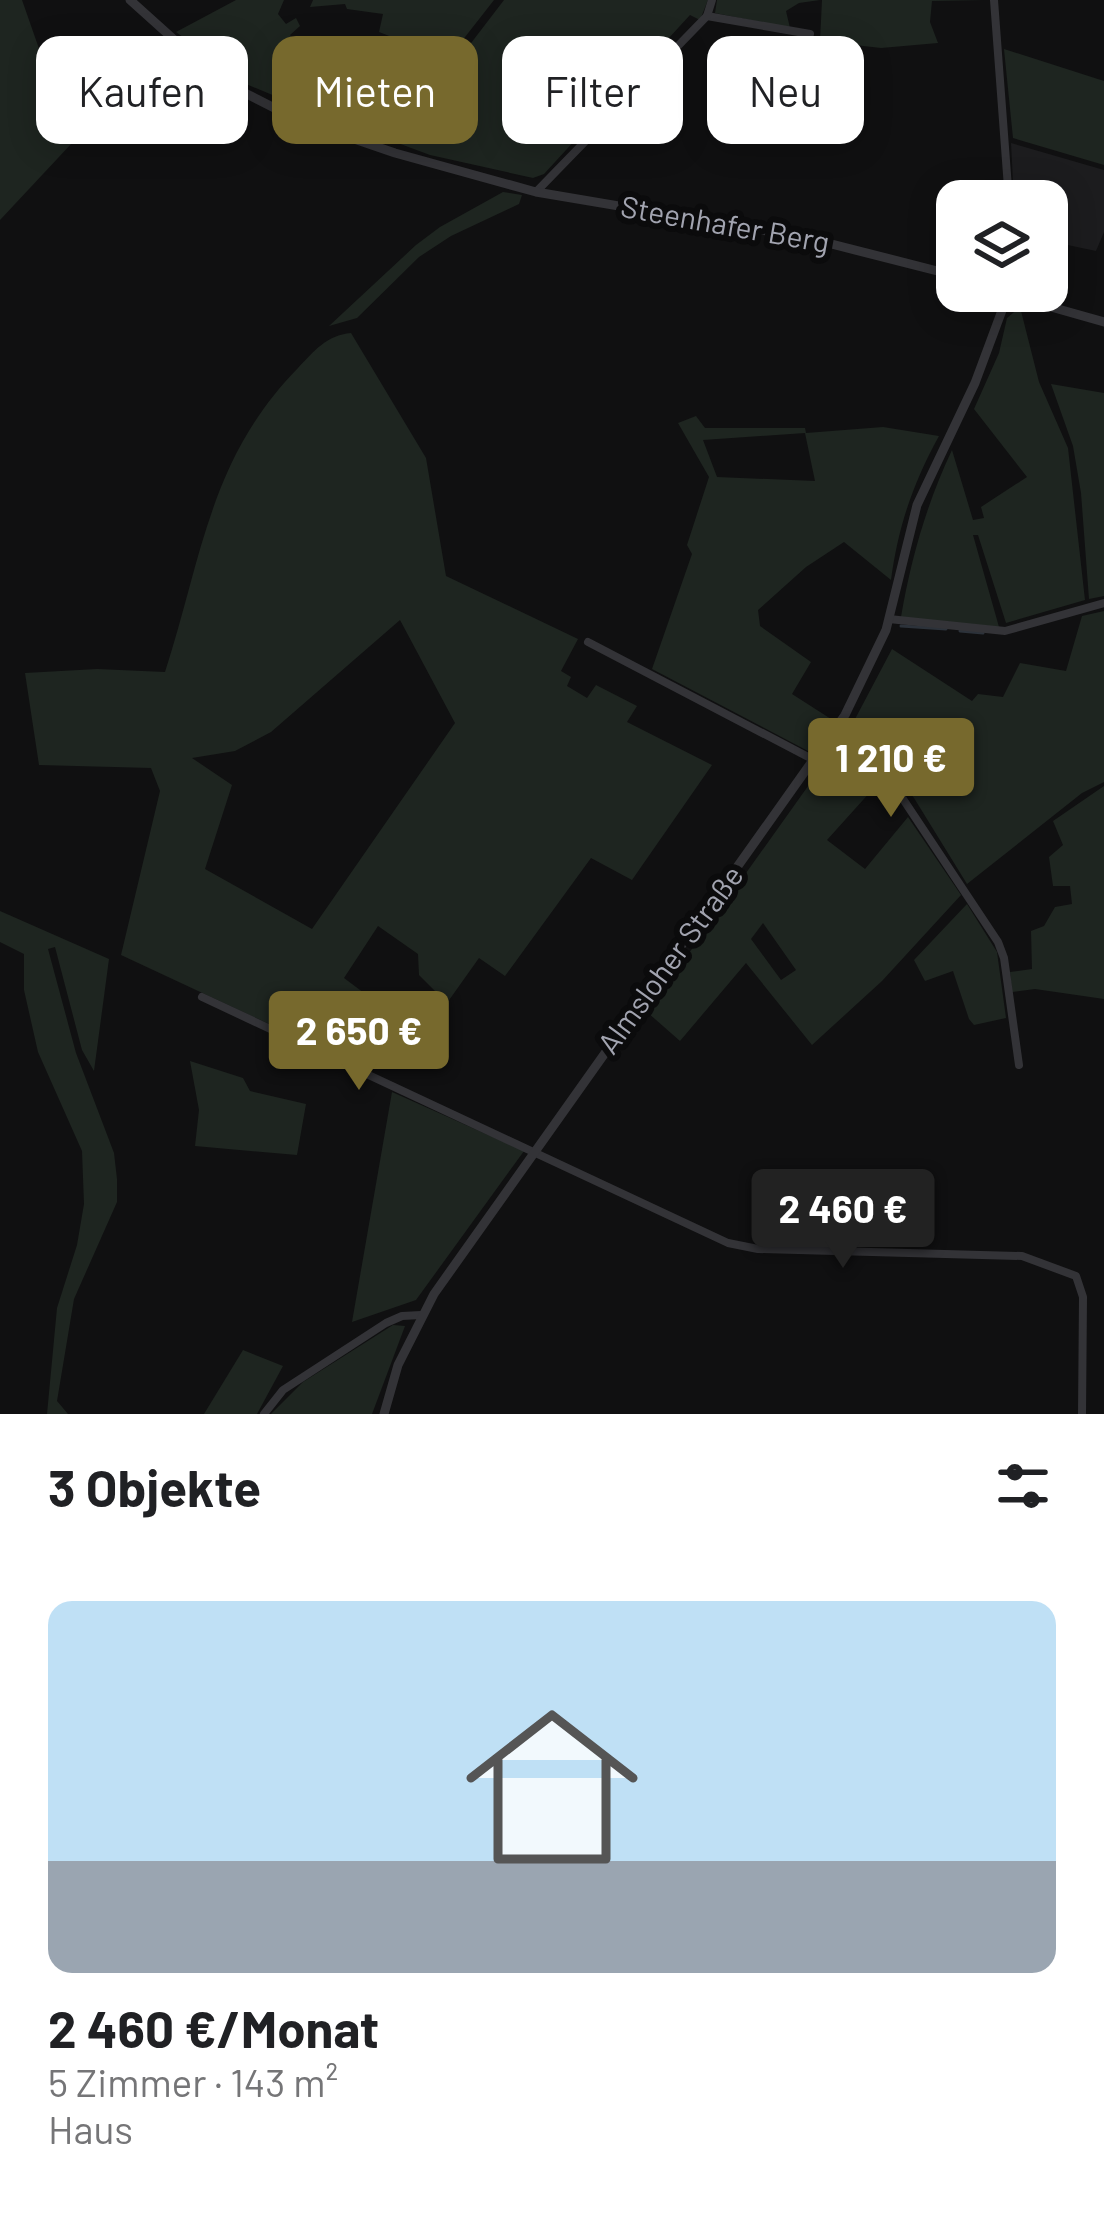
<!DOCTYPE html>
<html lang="de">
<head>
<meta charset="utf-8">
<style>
	body { margin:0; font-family:Barlow,sans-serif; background:#f2f2f2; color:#202124; height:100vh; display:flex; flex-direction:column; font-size:45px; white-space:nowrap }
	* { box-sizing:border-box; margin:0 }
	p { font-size:39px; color:#757577 }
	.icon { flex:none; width:66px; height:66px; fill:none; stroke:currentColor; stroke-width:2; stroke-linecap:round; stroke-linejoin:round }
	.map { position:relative; height:1414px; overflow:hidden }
	.drawer { display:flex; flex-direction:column; background:#fff; flex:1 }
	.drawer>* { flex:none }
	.hud { position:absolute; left:36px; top:36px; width:1032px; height:108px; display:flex; gap:24px }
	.fabs { position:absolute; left:936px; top:180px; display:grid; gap:24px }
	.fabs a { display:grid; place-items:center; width:132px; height:132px; border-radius:24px; background:#fff; box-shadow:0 6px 30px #0003; font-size:60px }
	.price { position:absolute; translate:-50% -102px; padding:0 27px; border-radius:12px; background:#77692d; color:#fff; font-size:39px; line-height:78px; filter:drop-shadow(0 3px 6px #0008) }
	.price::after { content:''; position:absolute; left:50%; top:72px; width:36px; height:27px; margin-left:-18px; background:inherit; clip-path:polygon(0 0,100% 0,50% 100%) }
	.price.on { background:#222; color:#fff }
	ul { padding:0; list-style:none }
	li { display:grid; align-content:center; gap:24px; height:636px; padding:0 48px }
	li+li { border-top:3px solid #e0e0e0 }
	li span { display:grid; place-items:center; height:372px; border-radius:24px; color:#555 }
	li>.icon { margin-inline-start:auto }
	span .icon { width:216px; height:216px; fill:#fffc; stroke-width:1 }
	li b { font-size:51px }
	h2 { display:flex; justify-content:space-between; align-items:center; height:144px; padding:0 48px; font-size:51px }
	.tag { padding:0 42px; border-radius:24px; background:#fff; box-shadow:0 6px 30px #0003; font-size:42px; line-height:108px }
	.tag.on { background:#77692d; color:#fff }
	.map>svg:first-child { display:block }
	.built { fill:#1c1c1e }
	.green { fill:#1e2520; fill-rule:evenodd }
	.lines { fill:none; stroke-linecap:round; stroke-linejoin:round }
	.stream { stroke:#2c323a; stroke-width:3 }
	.minor { stroke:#333337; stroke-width:8 }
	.tertiary { stroke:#333337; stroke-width:9 }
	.labels { text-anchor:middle; stroke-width:12; stroke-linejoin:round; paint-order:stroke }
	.street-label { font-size:30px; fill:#a2a4b0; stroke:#0b0b0c }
</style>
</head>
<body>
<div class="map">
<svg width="1104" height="1414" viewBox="0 0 1104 1414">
	<rect width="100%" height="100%" fill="#101011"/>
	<!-- built -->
	<path class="built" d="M1011,143l93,27v62l-8,19 -38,-8 -9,55 -19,-7h17v-90h-33z"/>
	<!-- green -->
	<g class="green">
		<path d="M0,0h22l50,143 -72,77z"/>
		<path d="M236,0h48l-6,14 8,10 10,-6 4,8 -10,9 14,22 18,6 1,18 76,18 39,23 4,-6 15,2 5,-20 -12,-5 5,-29 49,-64h204l-8,20 -10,-5 -146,159 -11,4 -103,-23 -129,-48 -55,-23 -70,-52z"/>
		<path d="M313,0h181l-54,69 -22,-8 2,-13 -41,-16 4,-18 -36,-5 -2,-5 -35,3z"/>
		<path d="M717,0h103l-21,3 -13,8 4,17 -75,-15z"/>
		<path d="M822,0h163l-53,1 -2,21 8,21 -57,5 -61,-7z"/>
		<path d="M1004,49l100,32v84l-91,-27z"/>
		<path d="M503,192l19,3 -3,9 -68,32 -32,21 -62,61 -28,8 87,-81 24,-18z"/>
		<path d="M1020,307l19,75 29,66 17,152 -79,23 -28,-88h-5l26,92 -98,-10c10,-59 26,-114 51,-167l21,70 11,-2 -3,-11 46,-30 -53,-68 25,-56 8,-35z"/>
		<path d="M351,333l75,125 20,118 132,63 -17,32 10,6 -4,9 20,12 9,-13 41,21 -10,16 85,43 -80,115 -41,-22 -86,118 -26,-18 -32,45 -28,-28 -1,-21 -40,-28 -34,52 24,18 -39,56 -208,-97 39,-164 -9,-23 -112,-3 -14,-92 72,-4 68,3c37,-114 44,-213 133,-304 16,-17 29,-33 53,-35zM400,620l55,103 -143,206 -107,-60 27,-84 -40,-27 43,-7 36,-19z"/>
		<path d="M1051,384l53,9v203l-15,3 -8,-106 -8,-47z"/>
		<path d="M696,416l9,12h100l1,5 77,-6 56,9c-26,47 -41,91 -48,144l-47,-38 -38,25 -48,43 2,16 51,36 -19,32 39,25 -23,32 -156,-82 40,-115 -5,-9 22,-68 -31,-54zM805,433l10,48 -98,-4 -14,-37z"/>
		<path d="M1104,611v171l-22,11 -115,91 -53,-86 -60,-77 38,-72 80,52 6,-7 25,3 17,-34 46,8 16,-55z"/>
		<path d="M848,730l33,50 -54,60 38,29 43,-52 53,78 -79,86 -70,64 -66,-82 -66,78 -33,-29zM763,923l33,47 -15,10 -30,-41z"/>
		<path d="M1104,786v213l-69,-10 -23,3 -2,-20 22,-3 -1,-38 13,-5 11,-19 17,-3 -2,-18h-17l-4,-29 14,-12 -10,-24z"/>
		<path d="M967,904l30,48 9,66 -32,7 -5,-6 -16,-48 -28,10 -11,-21z"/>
		<path d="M0,911l109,48 -15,112 -12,-21 -27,-103 -7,2 28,104 38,100 3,26v23l-43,97 -17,102 11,13h-21l10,-106 20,-63 7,-41 -2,-53 -44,-99 -14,-62v-36l-24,-12z"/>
		<path d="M190,1061l53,17 7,13 56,13 -9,51 -102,-9 4,-36z"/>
		<path d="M392,1092l132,59 -108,149 -64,22z"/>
		<path d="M393,1325l12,1 -33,88h-101l32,-32z"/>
		<path d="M243,1350l40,16 -26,48h-53z"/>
	</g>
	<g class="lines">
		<!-- stream -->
		<g class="stream">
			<path d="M901,626l45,3"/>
			<path d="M960,631l23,2"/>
		</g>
		<!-- minor -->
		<g class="minor">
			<path d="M994,0l15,201"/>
			<path d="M707,16l103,18"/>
			<path d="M536,192l171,-176 5,-16"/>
			<path d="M889,619l116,12 99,-28"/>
			<path d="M588,642l226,118"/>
			<path d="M843,719l56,74 99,149 6,16 15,107"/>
			<path d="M202,997l526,246 30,6 264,7 54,20 7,21 -1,117"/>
			<path d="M264,1414l19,-24 103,-67 16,-7 19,-1"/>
		</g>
		<!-- tertiary -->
		<g class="tertiary">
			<path d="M130,0l79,71 34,21 53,27 99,34 141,39 272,46 149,38"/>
			<path d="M989,291l2,9 8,5 12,-3 3,-11"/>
			<path d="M1011,302l33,3 60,17"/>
			<path d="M384,1414l14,-49 36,-71 411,-579 41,-85 31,-125 58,-122 29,-78"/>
		</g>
	</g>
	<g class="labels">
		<!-- street labels -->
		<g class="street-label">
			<text transform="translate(725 225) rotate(10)" y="10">Steenhafer Berg</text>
			<text transform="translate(671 960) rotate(-54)" y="10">Almsloher Straße</text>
		</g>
	</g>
</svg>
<div class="fabs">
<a><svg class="icon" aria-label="layers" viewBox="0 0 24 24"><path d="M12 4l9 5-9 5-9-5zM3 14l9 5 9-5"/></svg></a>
</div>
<b class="price" style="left:891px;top:820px">1 210 €</b>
<b class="price" style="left:359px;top:1093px">2 650 €</b>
<b class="price on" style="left:843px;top:1271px">2 460 €</b>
<div class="hud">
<a class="tag">Kaufen</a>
<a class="tag on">Mieten</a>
<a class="tag">Filter</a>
<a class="tag">Neu</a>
</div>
</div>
<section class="drawer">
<h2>3 Objekte<svg class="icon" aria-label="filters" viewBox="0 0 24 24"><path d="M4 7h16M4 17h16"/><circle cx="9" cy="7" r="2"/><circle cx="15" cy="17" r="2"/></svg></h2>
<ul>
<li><span style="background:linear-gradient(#bfe0f5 70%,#9aa5b1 0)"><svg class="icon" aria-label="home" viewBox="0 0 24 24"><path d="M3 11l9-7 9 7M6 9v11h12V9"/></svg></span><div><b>2 460 €/Monat</b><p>5 Zimmer · 143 m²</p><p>Haus</p></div></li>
</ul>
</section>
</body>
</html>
